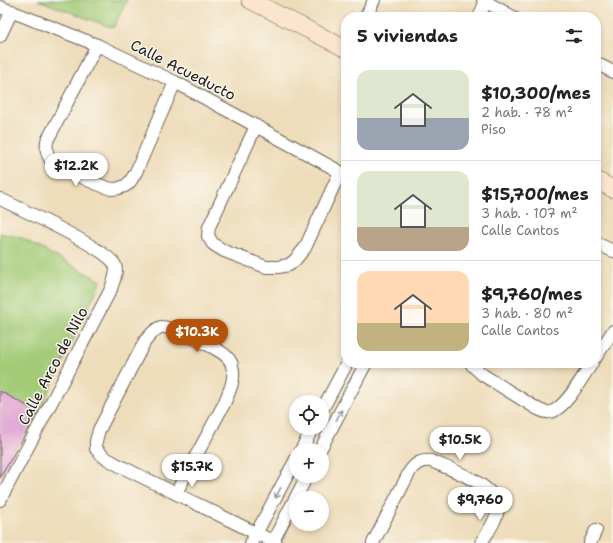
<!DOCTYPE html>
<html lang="es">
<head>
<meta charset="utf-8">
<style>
	body { margin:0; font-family:"Shantell Sans",sans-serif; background:#f6f6f6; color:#222; height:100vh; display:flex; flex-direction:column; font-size:15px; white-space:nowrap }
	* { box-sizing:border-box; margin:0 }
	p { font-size:13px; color:#767676 }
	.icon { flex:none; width:22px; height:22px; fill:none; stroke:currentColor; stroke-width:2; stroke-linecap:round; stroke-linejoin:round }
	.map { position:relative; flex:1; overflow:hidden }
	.details { position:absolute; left:341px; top:12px; width:260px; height:356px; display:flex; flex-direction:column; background:#fff; border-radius:16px; box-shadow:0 2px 6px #0003 }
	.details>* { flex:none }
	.buttons { position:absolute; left:289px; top:395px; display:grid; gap:8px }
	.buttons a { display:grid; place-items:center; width:40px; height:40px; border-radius:50%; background:#fff; box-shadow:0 2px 6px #0003; font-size:20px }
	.price { position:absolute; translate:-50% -34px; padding:0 9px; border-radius:14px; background:#fff; color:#222; font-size:13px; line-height:26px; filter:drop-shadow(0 1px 2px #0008) }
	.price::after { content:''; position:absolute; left:50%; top:24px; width:12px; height:9px; margin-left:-6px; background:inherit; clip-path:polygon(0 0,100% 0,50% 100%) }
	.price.on { background:#b45309; color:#fff }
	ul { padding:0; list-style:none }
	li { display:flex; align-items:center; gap:12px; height:100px; padding:0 16px }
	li+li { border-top:1px solid #e0e0e0 }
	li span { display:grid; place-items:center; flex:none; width:112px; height:80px; border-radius:12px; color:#555 }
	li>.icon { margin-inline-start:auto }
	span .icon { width:48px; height:48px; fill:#fffc; stroke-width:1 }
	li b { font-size:17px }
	h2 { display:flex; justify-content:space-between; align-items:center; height:48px; padding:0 16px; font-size:17px }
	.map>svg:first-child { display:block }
	.green { fill:#a2cb77; stroke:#5f744a }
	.building { fill:#e0a2d2 }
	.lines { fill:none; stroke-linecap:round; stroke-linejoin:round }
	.street-casing { stroke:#666054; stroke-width:14 }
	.secondary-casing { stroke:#666054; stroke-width:18 }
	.street { stroke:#fff; stroke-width:12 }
	.secondary { stroke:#fbe5cf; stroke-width:17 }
	.oneway { stroke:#999 }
	.labels { text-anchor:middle; stroke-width:3; stroke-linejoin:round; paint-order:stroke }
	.street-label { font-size:15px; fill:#1c1c1c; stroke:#fbf7ec }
</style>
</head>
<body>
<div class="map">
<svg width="613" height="543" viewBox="0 0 613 543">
	<rect width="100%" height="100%" fill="#fbf7ec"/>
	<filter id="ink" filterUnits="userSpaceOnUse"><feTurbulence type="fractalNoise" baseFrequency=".025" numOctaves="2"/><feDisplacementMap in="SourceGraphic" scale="8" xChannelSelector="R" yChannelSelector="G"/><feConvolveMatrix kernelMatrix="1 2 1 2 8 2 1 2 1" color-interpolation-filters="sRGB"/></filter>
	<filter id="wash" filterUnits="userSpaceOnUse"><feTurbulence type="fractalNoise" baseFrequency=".012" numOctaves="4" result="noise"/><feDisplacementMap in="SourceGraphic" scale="16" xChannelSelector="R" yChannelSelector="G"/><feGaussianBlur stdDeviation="0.9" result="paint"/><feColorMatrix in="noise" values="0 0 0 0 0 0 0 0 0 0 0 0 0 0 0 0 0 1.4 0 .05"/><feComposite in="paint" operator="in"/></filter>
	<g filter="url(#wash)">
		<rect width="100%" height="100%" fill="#edb"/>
		<!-- green -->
		<g class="green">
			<path d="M38,0h89l-14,28z"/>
			<path d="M0,233l22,5 79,43 -62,131 -39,-20z"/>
		</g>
		<g id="blocks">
			<!-- building -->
			<path class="building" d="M0,391l38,21 -38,66z"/>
		</g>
	</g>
	<g filter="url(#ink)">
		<use href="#blocks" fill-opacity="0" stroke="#666054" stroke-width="1"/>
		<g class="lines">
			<!-- street casing -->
			<g class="street-casing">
				<g id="street">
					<path d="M483,0l30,17"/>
					<path d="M0,7l97,38 78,37 171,93"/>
					<path d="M366,17l8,-17"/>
					<path d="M479,17l7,-16"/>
					<path d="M0,36l12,-25"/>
					<path d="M97,45l-50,96c-1,6 -1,12 3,18 5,7 53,29 63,30 3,0 7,-1 9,-2 8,-2 10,-9 14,-15l39,-90"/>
					<path d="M596,63l17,9"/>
					<path d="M256,126l-47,101 -1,9 5,8 11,7 42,16h12l11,-2 6,-5 10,-12 35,-76"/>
					<path d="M0,199c19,9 109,51 115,66 3,7 -2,17 -4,24l-111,211"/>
					<path d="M596,243l17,8"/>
					<path d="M596,357l17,-26"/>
					<path d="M472,363v2l11,10 53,33c5,3 10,5 15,4 15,-4 32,-36 41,-49"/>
					<path d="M322,410l25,-47"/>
					<path d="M301,450l12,-22"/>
					<path d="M320,450l46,-87"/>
					<path d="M176,493l48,-89c5,-12 12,-25 8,-38 0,-3 -4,-8 -6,-10 -7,-7 -57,-31 -65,-29 -7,2 -11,9 -16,14l-46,89 -3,11v8l8,8 14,8 158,78"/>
					<path d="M251,543l45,-84"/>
					<path d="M272,543l35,-67"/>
					<path d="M373,543l37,-72c6,-8 11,-11 21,-10 17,7 66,24 67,46 0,12 -11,26 -17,36"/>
					<path d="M590,543l6,-13"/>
				</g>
			</g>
			<!-- secondary casing -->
			<g class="secondary-casing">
				<g id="secondary">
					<path d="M250,0l96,49"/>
					<path d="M596,180l17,9"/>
				</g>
			</g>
			<!-- street -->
			<use href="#street" class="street"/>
			<!-- secondary -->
			<use href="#secondary" class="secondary"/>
		</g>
		<!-- one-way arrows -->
		<defs><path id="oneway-shaft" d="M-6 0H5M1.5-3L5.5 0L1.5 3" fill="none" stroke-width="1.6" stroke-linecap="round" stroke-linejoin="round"/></defs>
		<g class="oneway">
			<use href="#oneway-shaft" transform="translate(339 415) rotate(-62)"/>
			<use href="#oneway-shaft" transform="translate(278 493) rotate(118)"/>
		</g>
	</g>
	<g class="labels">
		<!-- street labels -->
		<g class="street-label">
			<text transform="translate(183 70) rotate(27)" y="5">Calle Acueducto</text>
			<text transform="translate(53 366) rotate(-62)" y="5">Calle Arco de Nilo</text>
		</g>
	</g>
</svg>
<div class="buttons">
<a><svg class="icon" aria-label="locate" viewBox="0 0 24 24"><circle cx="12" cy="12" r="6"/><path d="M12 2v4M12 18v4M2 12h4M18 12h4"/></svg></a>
<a>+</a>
<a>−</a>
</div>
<b class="price" style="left:76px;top:187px">$12.2K</b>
<b class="price on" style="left:197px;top:353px">$10.3K</b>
<b class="price" style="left:460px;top:461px">$10.5K</b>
<b class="price" style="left:192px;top:488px">$15.7K</b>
<b class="price" style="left:480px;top:521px">$9,760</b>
<section class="details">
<h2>5 viviendas<svg class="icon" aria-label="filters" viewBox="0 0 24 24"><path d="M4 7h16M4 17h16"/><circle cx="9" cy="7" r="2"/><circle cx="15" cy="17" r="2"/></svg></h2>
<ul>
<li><span style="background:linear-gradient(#dfe7d0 60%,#9aa5b1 0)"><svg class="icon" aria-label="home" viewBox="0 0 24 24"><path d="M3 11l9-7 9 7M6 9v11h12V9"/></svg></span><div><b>$10,300/mes</b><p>2 hab. · 78 m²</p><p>Piso</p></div></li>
<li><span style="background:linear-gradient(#dfe7d0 70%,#b9a48a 0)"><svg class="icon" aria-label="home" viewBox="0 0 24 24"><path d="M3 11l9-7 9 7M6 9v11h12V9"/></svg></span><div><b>$15,700/mes</b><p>3 hab. · 107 m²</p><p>Calle Cantos</p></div></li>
<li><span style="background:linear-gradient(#ffd9b3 65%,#c2b280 0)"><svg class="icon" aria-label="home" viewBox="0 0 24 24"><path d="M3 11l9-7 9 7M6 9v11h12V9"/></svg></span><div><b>$9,760/mes</b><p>3 hab. · 80 m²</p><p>Calle Cantos</p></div></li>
</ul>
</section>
</div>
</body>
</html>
